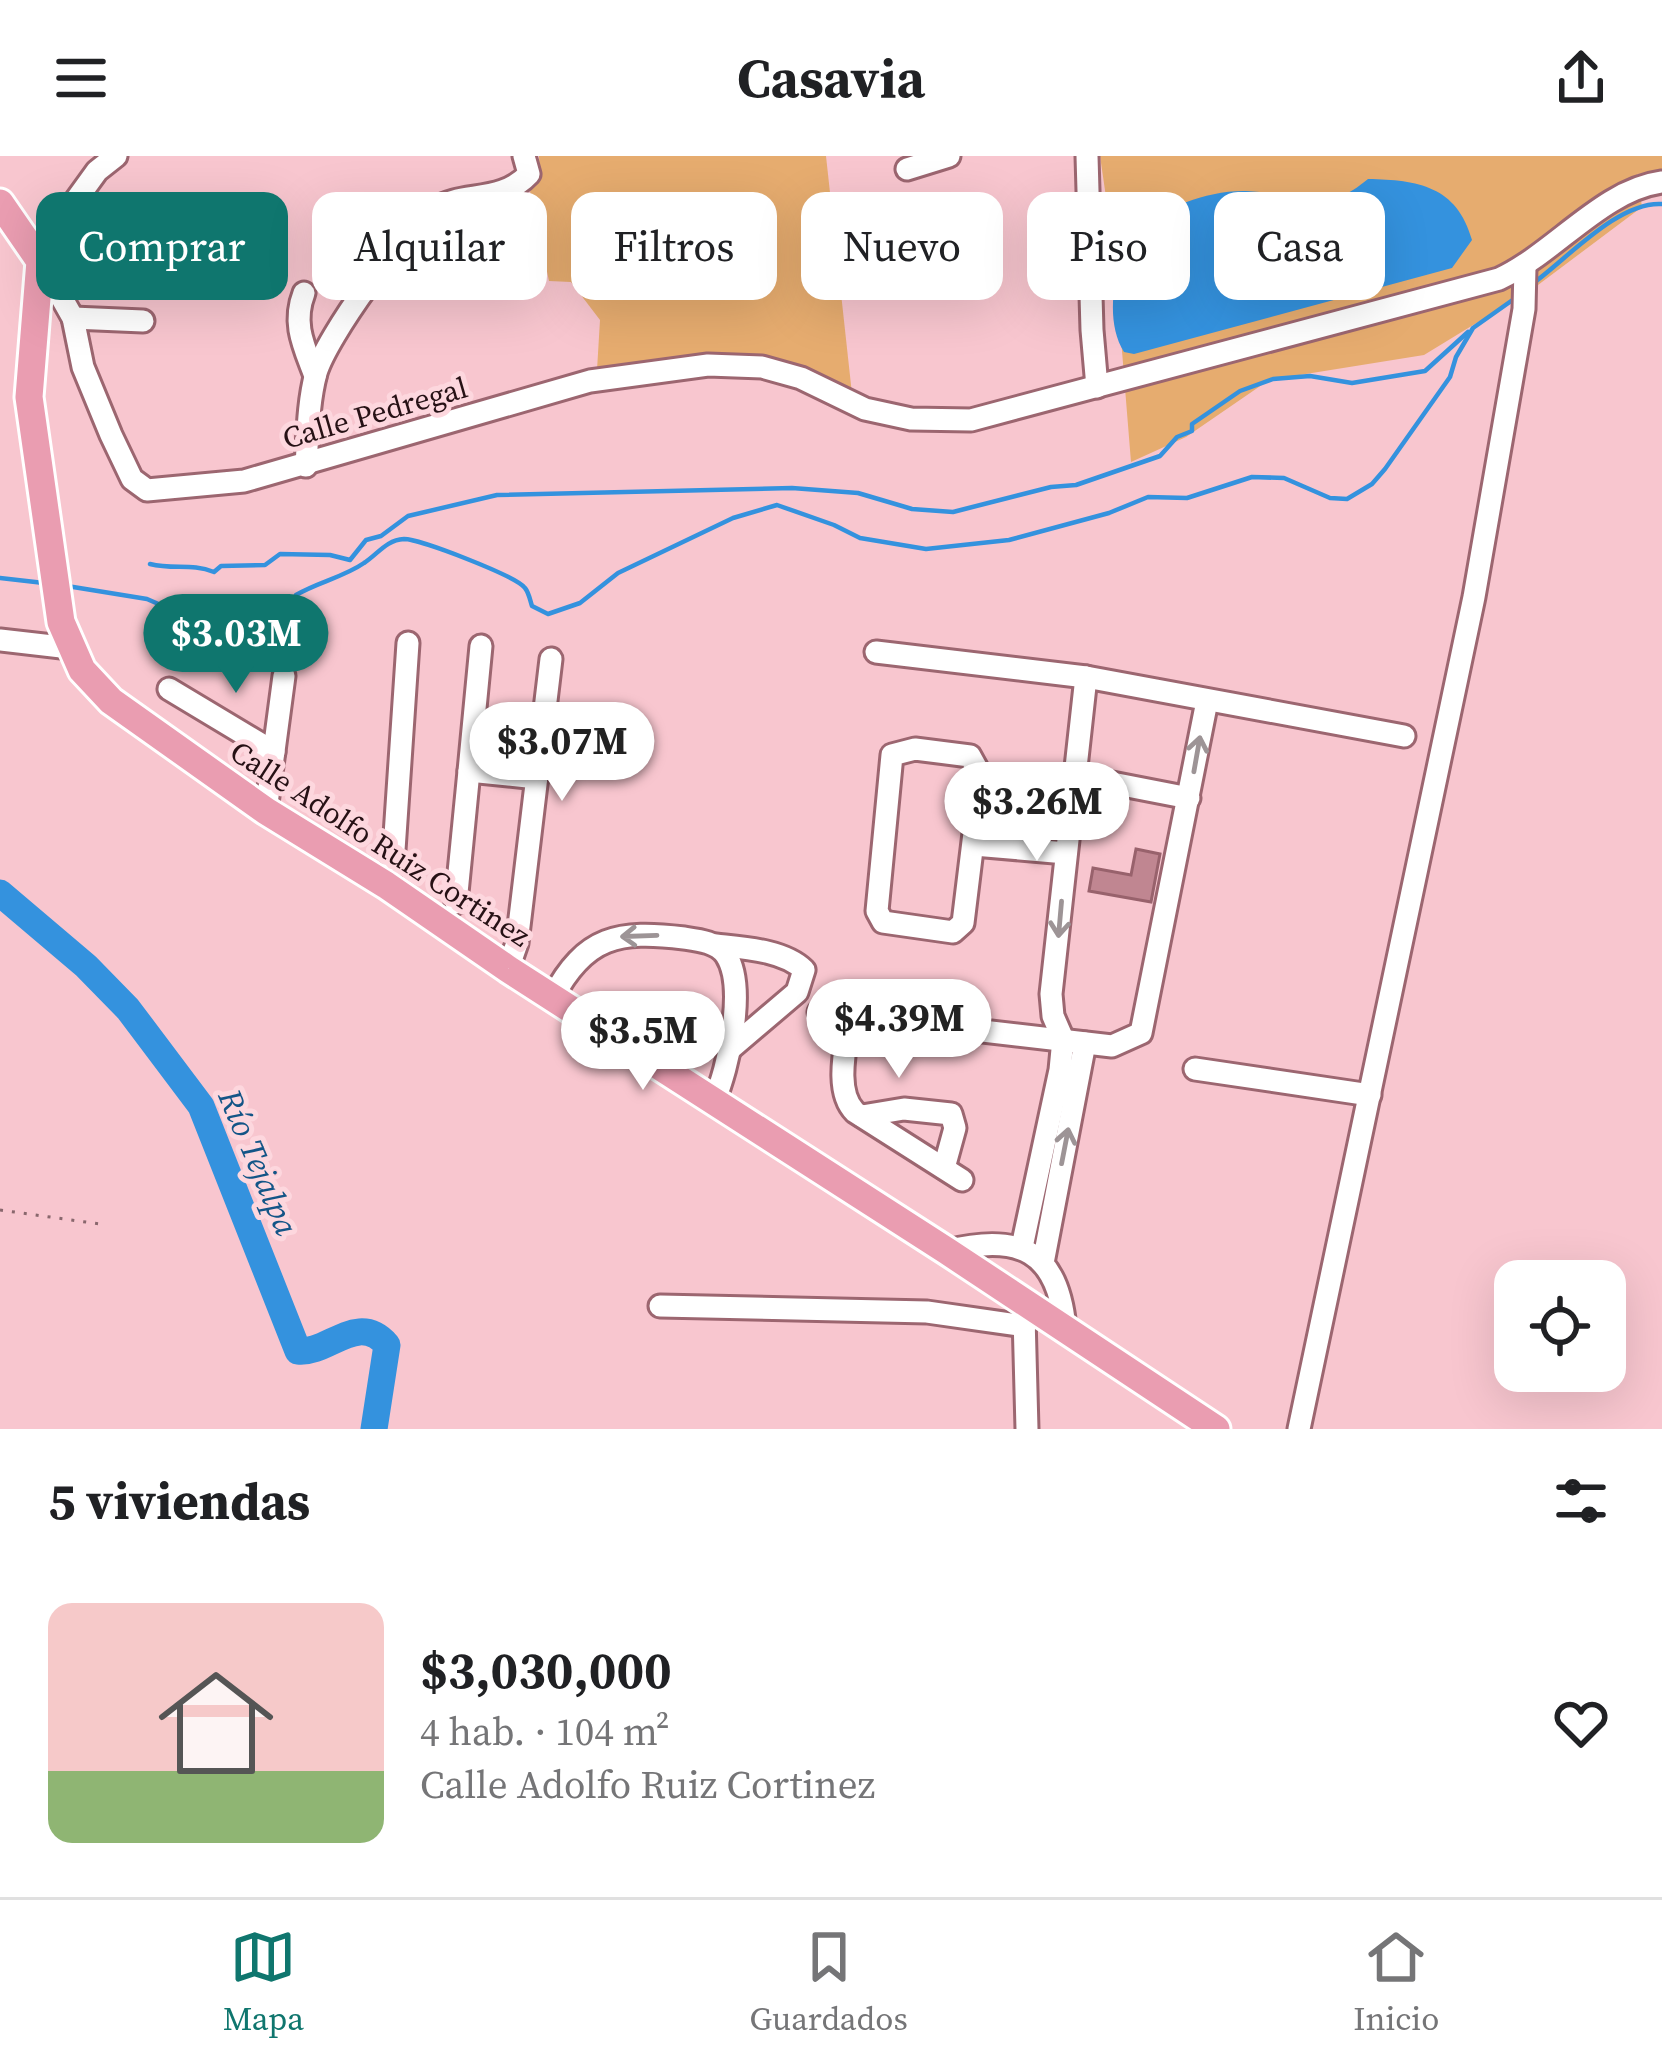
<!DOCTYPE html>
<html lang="es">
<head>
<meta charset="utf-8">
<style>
	body { margin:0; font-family:"Source Serif 4",serif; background:#f6f6f6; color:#202124; height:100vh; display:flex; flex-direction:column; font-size:45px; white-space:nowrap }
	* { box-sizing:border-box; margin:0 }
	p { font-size:39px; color:#757577 }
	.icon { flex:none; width:66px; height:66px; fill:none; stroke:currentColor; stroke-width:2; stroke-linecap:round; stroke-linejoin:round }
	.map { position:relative; height:1273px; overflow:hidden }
	.side { display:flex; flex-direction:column; background:#fff; flex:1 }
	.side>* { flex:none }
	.banner { position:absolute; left:36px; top:36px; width:1590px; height:108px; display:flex; gap:24px }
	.tools { position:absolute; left:1494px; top:1104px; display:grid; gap:24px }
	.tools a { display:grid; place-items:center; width:132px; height:132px; border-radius:24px; background:#fff; box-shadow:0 12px 48px #0002; font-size:60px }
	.price { position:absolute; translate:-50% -102px; padding:0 27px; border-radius:42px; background:#fff; color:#222; font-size:39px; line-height:78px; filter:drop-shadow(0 3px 6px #0008) }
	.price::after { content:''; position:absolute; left:50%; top:72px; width:36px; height:27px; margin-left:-18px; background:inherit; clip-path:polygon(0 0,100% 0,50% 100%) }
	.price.on { background:#0f766e; color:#fff }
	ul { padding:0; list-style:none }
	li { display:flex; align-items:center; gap:36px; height:300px; padding:0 48px }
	li span { display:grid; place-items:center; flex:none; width:336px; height:240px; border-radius:24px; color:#555 }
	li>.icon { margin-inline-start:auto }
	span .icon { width:144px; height:144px; fill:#fffc; stroke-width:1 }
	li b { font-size:51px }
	h2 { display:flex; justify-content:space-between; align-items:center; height:144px; padding:0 48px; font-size:51px }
	.pill { padding:0 42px; border-radius:24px; background:#fff; box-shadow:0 12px 48px #0002; font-size:42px; line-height:108px }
	.pill.on { background:#0f766e; color:#fff }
	header { display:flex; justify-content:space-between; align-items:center; height:156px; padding:0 48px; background:#fff; font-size:54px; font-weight:700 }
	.dock { display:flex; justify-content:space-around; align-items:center; height:168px; border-top:3px solid #e0e0e0; background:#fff; font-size:33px; color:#757577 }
	.dock a { display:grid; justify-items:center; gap:6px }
	.dock .on { color:#0f766e }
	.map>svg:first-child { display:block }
	.green { fill:#e6ac6f }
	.water { fill:#3492de }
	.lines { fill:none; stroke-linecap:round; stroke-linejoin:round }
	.stream { stroke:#3492de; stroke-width:4.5 }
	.river { stroke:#3492de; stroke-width:27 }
	.building { fill:#c08691; stroke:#98626c; stroke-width:3 }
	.minor-casing { stroke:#9c6670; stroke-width:27 }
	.major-casing { stroke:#fff; stroke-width:33 }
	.path { stroke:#89676d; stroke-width:3; stroke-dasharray:3 9; stroke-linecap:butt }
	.minor { stroke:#fff; stroke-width:21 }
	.major { stroke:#ea9db1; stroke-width:27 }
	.oneway { stroke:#9d9496 }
	.labels { text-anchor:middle; stroke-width:10; stroke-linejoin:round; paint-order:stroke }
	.street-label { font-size:30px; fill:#261115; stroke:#fdd7de }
	.water-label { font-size:33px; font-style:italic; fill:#135587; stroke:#fdd7de }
</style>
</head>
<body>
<header><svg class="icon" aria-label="menu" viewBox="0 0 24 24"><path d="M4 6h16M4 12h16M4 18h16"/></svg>Casavia<svg class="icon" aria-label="share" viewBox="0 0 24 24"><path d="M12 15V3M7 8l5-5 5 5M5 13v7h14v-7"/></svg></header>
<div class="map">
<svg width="1662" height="1273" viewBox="0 0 1662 1273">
	<rect width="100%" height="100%" fill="#f8c6cf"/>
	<!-- green -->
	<g class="green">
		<path d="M539,0h287l26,238c-14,-8 -27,-17 -41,-23 -65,-29 -147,-11 -214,-1l3,-50 -29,-38 -22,-1 -19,-90 10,-11z"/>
		<path d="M1100,0h562v16l-25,2 5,33 -108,81 -110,67 -155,25 -83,57 -55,25 -17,-210z"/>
	</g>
	<!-- water -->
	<path class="water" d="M1368,23c50,1 89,7 104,61l-20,28 -318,86 -10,-2c-22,-36 -7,-89 8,-125 34,-18 74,-37 114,-36 53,2 74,28 122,-12z"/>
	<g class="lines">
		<!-- stream -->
		<g class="stream">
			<path d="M1532,128c34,-24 86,-83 130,-80"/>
			<path d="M150,408c24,6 41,-1 64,8l7,-6 44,-1 15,-11 50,1 20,5 16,-20 15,-4 27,-20 89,-21 295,-7 66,5 54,16 41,3 98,-25 25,-2 84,-29 17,-19 15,-6v-7l48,-33 33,-12 37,-3 42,7 73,-12 43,-39"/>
			<path d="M0,422l44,5"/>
			<path d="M67,430l80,13 16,7 33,42 32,21c36,-7 58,-41 68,-74 22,-13 48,-18 68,-32 14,-9 22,-23 40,-24 16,0 112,37 121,49 4,5 5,12 7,18l16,8 32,-11 38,-30 115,-55 44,-13 57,20 26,13 66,11 83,-9 100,-27 39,-16 39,1 65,-21 32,1 46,20 17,1 25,-15 13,-15 65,-92 6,-20 17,-29 41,-29"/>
		</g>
		<!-- river -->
		<path class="river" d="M0,737l86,73 42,43 73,97 97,245c30,3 60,-40 89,-6l-13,84"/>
	</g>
	<!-- building -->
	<path class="building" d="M1136,693l24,5 -9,48 -62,-11 4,-23 38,7z"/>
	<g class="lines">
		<!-- minor casing -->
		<g class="minor-casing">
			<g id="minor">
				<path d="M116,0l-19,15 -60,83 36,64 10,49 28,68 21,44 15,11 97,-9 346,-100 118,-16 54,2 39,11 64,31 46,10 60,1 528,-141c56,-26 103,-89 163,-97"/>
				<path d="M1087,0l5,174 5,57"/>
				<path d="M907,13l42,-13"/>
				<path d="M304,137c-12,31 0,53 11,83"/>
				<path d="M73,162l70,3"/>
				<path d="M306,310c2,-31 2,-63 10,-93 11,-37 87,-142 119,-164 27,-18 66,-5 94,-35l-5,-18"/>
				<path d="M0,484l70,8"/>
				<path d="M481,490l-12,125 68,7"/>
				<path d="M876,496l210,25 318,59"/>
				<path d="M169,533l105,63"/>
				<path d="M915,593l55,7 11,20 -18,147 -10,9 -70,-10 -6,-11 15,-156z"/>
				<path d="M1076,620l113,22"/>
				<path d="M266,655l18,-135"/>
				<path d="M974,689l92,8"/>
				<path d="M386,729l7,-20 15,-222"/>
				<path d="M456,747l13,-132"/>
				<path d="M716,789c27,3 68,5 88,25l-7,22 -67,57"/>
				<path d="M508,813l9,-26 34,-284"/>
				<path d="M553,841c32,-61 66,-67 131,-59 14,2 33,4 42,17 21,32 2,114 -12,146"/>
				<path d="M819,856l293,34 29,-13 66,-332"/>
				<path d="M850,857c-3,29 -17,77 5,99l107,68"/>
				<path d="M1195,913l175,26"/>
				<path d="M862,960l42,-7 47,5 4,14 -11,40"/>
				<path d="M1022,1091l38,-177 3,-31 -10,-23 -2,-22 35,-317"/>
				<path d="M947,1095c72,-18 111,-1 118,77"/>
				<path d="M1043,1107l42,-220"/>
				<path d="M660,1150l267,6 98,14"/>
				<path d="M1024,1160l3,113"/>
				<path d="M1299,1273l175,-832 50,-288 1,-42"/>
			</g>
		</g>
		<!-- major casing -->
		<g class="major-casing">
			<path id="major" d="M0,47l40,58 -11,136 32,225 21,48 29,31 155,110 120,74 122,84 439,282 269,178"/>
		</g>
		<!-- path -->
		<path class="path" d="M0,1054l100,14"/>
		<!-- minor -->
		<use href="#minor" class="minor"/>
		<!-- major -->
		<use href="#major" class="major"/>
	</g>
	<!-- one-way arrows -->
	<defs><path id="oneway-shaft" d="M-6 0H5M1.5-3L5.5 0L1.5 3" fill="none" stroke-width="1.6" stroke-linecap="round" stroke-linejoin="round" transform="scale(3)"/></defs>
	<g class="oneway">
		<use href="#oneway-shaft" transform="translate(1197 598) rotate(-80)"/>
		<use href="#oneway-shaft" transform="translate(1060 763) rotate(95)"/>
		<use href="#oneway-shaft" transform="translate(639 780) rotate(178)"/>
		<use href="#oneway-shaft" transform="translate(1065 990) rotate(-79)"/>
	</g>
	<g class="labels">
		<!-- street labels -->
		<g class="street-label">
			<text transform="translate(375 257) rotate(-16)" y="10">Calle Pedregal</text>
			<text transform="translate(380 688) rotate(33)" y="10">Calle Adolfo Ruiz Cortinez</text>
		</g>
		<!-- water labels -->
		<g class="water-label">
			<text transform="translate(259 1006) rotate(67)" y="12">Río Tejalpa</text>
		</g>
	</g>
</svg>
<div class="tools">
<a><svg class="icon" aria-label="locate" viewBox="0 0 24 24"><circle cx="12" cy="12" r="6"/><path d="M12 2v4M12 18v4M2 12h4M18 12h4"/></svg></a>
</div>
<b class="price on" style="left:236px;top:540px">$3.03M</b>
<b class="price" style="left:562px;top:648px">$3.07M</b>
<b class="price" style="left:1037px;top:708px">$3.26M</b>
<b class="price" style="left:899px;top:925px">$4.39M</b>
<b class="price" style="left:643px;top:937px">$3.5M</b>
<div class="banner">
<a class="pill on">Comprar</a>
<a class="pill">Alquilar</a>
<a class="pill">Filtros</a>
<a class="pill">Nuevo</a>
<a class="pill">Piso</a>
<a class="pill">Casa</a>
</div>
</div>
<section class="side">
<h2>5 viviendas<svg class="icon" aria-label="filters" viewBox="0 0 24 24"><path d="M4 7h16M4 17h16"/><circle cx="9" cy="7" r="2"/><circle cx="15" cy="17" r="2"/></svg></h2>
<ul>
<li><span style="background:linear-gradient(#f6c9c9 70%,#8fb573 0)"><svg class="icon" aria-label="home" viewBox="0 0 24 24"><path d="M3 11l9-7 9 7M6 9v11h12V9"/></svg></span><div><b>$3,030,000</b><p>4 hab. · 104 m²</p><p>Calle Adolfo Ruiz Cortinez</p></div><svg class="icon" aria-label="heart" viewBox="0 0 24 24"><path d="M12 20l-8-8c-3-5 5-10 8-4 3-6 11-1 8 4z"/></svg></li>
</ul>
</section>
<nav class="dock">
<a class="on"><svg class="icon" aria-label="map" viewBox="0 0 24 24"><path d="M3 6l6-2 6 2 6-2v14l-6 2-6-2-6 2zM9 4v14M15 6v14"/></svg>Mapa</a>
<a><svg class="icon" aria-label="saved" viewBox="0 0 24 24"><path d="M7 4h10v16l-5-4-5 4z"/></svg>Guardados</a>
<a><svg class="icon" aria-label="home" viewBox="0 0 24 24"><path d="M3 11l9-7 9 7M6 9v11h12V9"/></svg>Inicio</a>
</nav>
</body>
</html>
